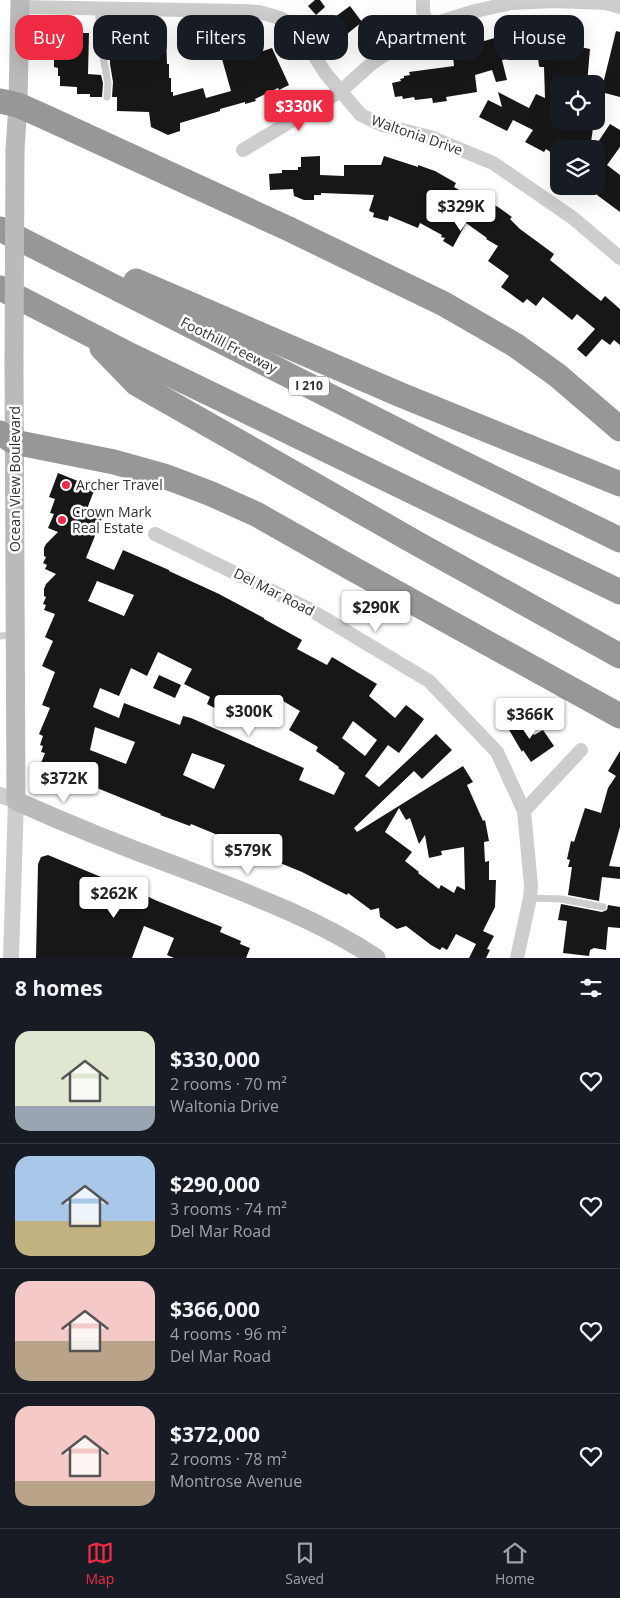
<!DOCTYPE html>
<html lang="en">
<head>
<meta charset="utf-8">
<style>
	body { margin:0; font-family:"Open Sans",sans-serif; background:#242831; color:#f1f3f6; height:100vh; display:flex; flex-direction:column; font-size:19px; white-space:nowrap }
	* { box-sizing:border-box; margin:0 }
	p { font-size:16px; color:#9ea1a6 }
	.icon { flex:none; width:28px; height:28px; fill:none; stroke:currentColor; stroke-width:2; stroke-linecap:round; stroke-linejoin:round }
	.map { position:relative; height:958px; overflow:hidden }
	.drawer { display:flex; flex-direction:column; background:#171b24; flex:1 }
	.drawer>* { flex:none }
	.hud { position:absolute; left:15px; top:15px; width:590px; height:45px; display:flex; gap:10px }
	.fabs { position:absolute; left:550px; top:75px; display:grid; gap:10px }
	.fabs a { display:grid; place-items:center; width:55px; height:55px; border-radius:10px; background:#171b24; box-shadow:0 5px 20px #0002; font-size:25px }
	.price { position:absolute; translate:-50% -42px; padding:0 11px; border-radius:5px; background:#fff; color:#222; font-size:16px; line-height:32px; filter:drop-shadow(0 1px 2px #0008) }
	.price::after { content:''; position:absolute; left:50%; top:30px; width:15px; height:11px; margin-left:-8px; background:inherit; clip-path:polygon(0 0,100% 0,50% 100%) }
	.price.selected { background:#ef2b43; color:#fff }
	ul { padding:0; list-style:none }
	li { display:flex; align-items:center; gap:15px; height:125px; padding:0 15px }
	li+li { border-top:1px solid #363941 }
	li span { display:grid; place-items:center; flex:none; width:140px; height:100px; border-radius:15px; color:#555 }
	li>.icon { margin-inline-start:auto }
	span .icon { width:60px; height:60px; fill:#fffc; stroke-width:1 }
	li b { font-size:21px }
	h2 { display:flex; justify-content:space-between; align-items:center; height:60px; padding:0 15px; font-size:21px }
	.chip { padding:0 18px; border-radius:15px; background:#171b24; box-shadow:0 5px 20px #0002; font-size:18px; line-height:45px }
	.chip.selected { background:#ef2b43; color:#fff }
	.menu { display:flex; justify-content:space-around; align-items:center; height:70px; border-top:1px solid #363941; background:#171b24; font-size:14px; color:#9ea1a6 }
	.menu a { display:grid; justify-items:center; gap:2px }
	.menu .selected { color:#ef2b43 }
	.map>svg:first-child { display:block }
	.building { fill:#171717; fill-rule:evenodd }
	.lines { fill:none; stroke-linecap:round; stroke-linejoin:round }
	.service { stroke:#cdcdcd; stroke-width:7 }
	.minor { stroke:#cdcdcd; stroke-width:14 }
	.tertiary { stroke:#cdcdcd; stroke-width:16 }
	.secondary { stroke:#bababa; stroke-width:19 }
	.motorway { stroke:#979797; stroke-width:25 }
	.secondary-bridge { stroke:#bababa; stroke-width:19 }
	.poi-dot { fill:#ef2b43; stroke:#fff; stroke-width:2 }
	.labels { text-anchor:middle; stroke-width:5; stroke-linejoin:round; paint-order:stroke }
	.shield { fill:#fff; stroke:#6e6e6e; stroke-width:1 }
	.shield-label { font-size:12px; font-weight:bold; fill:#303030 }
	.street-label { font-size:14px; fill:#303030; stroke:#fff }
	.poi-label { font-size:14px; fill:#303030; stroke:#fff; text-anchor:start }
</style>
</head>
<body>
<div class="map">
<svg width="620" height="958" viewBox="0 0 620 958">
	<rect width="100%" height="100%" fill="#fff"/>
	<!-- building -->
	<g class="building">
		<path d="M315,0h5l5,7 -9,8 -8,-9z"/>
		<path d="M350,6l12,16 -15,12 -1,-2 -3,2 -2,-2 -3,2 -10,-12z"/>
		<path d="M616,31l4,1v65l-19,-5z"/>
		<path d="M75,33h14l-1,41 13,1 2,8 -1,14h-12v-3h-13v-7l-17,-1v-10h-2v-8l-4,-1v-30h11v-2h10z"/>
		<path d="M109,33l57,2 1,29h2v14h2v14h2v4l30,-8 3,10 25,-7 -9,-32 1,-1 -5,-22 12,-3 7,23 17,-8 3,5 15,-5 17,37 -10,5 -1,-2 -23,11 1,2 -11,3v-2l-25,7v2l-40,12v8l-12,4 -17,-8 -2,-15 -32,-1v-14h-5l1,-15 -3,-18z"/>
		<path d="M547,33v6l21,1 1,-3 12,1 -1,9 10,2 -3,35h-28v37h24v5l10,2 -3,21h-31v9l-13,-9 -2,3 -19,-10 8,-12 -20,-10 -6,11 -28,-14 9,-17 14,7 -4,-15 31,16 7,-14 9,4 -1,-31h-4l-1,-1 -1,-8h-3v-3l-33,5 5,20 -11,2 -4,-12 -17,5 2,17 -31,5 1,4 -14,2 -1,-5 -17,2 -1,-3 -11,2 -1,-3 -7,1 -3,-14 9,-2 -1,-2 4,-1v-2l6,-1 -1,-3 45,-6 -1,-10 11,-2 -1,-5 12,-1 -1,-4 24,-7v2z"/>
		<path d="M610,124l10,6v17l-13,18 13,10v37l-23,-17 4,-6 -5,-4v-40z"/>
		<path d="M320,156v19l24,1v-11h37l3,-9 34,11v-2l17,6 21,12 -2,4 19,11 2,-4 23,13 14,10 -2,2 10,10 34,25 -4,6 51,41 4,-5 15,13v36l-6,-5 -4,5 -8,-6 -16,18 -9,-8 18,-20 -18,-15 -5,6 -29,-23 -7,9 -9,-7 -4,4 -22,-16 8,-11 -21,-15 10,-15 -12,-7 1,-1 -21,-15 -13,24 -10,-6 2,-3 -4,-1 1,-2 -22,-12 -2,5 -29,-12 -1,5 -15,-4 1,-4 -5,-2 5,-16 -53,-2v2h-7v5h-10l-10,-4 -1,-7 -23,1 -1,-16 13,-1v-3h16v-3h3v-10z"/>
		<path d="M58,473l37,15 -8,21 16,7 -17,42 28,12 9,-20 46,20v1l50,23 45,24v1l38,21 -5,9 30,16 5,-8 45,27 -8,12 26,22 11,-13 18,14 -25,34 -11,-8 -23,31 14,11 57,-53 16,16 -30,29 -8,-8 -60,57 3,4 106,-66 10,16 -6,3 16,36 2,-1 4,21 -5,1 1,20 4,-1v19h7l-1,27 -12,24 11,5 -7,13 3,1 -4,8h-17l7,-14 -20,-10 -9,16 -5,-3 -2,3 -9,-5 -25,-19 -9,3 -17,-12 -1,-9 -8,2 -23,-17 -1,2 -45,-23 -56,-23 1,-2 -56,-23 -1,2 -30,-11 1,-1 -69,-28 1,-3 -19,-4v-2l-33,-14 4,-10 -4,-1 2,-6 -3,-1 3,-9 -4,-2 11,-26 -8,-3 13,-33 -13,-6 11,-25 -8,-4 10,-23 -11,-4 2,-5 -3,-1 3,-7 -2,-1v-7l2,-5 10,-10 -11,-5 2,-4 -4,-2 3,-6 -2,-1v-8l2,-4 12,-12 -10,-4 6,-14 -4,-1 5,-14 -6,-2zM97,581l37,14 -10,21 -36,-15zM158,652l34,17 -8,15 26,13 -3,7 15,8 2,-2 2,1 5,-10 27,15 12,-20 12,7 1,-2 17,10 -11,19 29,17 -2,4 23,16 -1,1 7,5 -11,22 -35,-15 5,-12 -113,-50 -8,-2 -3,9 -56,-22 -5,15 -26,-11 7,-19 19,8 12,-28 16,8zM353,721l24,19 -12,16 -23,-18zM95,727l40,15 -9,22 -36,-14zM192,753l33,12 -11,24 -31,-14zM399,808l7,12 4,-2 9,26 6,-9 4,23 13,-3 -1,-4 23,-4 1,43 -8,-4 -3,7 -13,-8 -2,4 -21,-16 1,-1 -14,-11 7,-9 -27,-20z"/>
		<path d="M159,675l22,10 -6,13 -22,-10z"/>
		<path d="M523,719l11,16 9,-5 11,16 -23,16 -8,-12 -1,2 -14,-24z"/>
		<path d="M620,751v76l-11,39 11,1v12l-18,-2 -3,24 -31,-6 4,-28h-4l2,-7 -3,-1 4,-18 3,1 11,-34 16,5 7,-25 8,-12 -8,-5z"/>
		<path d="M48,855l70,29 1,-2 36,18 67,27 -2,5 21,9 -1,3 10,4 -4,10h-72l-7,-3 7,-17 -30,-12 -12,32h-96l2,-94 3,-7z"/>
		<path d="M561,904l41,8 5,-2 1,-5 12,2v21l-12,-1 -2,23 -12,-2 -4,2 -1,6 -26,-3 4,-32 -9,-1z"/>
	</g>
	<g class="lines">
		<!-- service -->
		<g class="service">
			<path d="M98,8l4,43 6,32 -1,14"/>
			<path d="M0,636l15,-1"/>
			<path d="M530,898l31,1 42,8"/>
		</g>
		<!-- minor -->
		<g class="minor">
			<path d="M423,0v11l4,15"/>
			<path d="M20,7l223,4 16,1 21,6 11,6 10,11 25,39 35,41 21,10 48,12 63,26 80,55 47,40"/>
			<path d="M243,150l98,-59 30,-27 56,-38 48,-15 36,-8 44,-2 50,2 15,4"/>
			<path d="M155,534l154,75 120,72 68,71 27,59"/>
			<path d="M517,958l13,-60 1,-12 -7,-75 57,-61"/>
		</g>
		<!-- tertiary -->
		<path class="tertiary" d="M0,795l16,6 -5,157"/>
		<!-- secondary -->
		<g class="secondary">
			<path d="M15,149l3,-44 2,-105"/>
			<path d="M14,363l2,438c54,24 108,46 163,66 67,26 137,51 197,91"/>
		</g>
		<!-- motorway -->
		<g class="motorway">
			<path d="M0,101l18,4 27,12 244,112 155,75 71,41 42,30 63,54"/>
			<path d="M0,229l430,218 190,93"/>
			<path d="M136,281l265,114 219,89"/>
			<path d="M0,288l130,67 490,237"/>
			<path d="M102,348l35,36 281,160 202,112"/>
			<path d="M0,433l14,9 100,20 50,14 45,17 47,21 99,56 265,146"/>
		</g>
		<!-- secondary-bridge -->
		<path class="secondary-bridge" d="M14,363l1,-214"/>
	</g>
	<!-- markers -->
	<g class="poi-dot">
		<circle cx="66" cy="485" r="5"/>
		<circle cx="62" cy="520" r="5"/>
	</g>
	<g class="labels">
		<!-- shield labels -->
		<rect class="shield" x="289" y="376.5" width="40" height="19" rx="4"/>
		<g class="shield-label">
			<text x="309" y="390">I 210</text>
		</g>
		<!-- street labels -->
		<g class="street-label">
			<text transform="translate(417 135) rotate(19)" y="5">Waltonia Drive</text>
			<text transform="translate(229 345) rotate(27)" y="5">Foothill Freeway</text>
			<text transform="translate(15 479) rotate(-90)" y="5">Ocean View Boulevard</text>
			<text transform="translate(274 592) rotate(27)" y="5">Del Mar Road</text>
		</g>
		<!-- poi labels -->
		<g class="poi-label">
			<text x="76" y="490">Archer Travel</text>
			<text x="72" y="517">Crown Mark<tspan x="72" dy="16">Real Estate</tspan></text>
		</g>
	</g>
</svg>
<div class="fabs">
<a><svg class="icon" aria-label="locate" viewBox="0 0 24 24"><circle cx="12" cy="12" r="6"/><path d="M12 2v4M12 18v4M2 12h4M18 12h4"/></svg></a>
<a><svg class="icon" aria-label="layers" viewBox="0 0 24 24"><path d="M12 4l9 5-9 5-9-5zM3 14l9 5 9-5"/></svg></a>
</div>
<b class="price selected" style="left:299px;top:132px">$330K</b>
<b class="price" style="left:461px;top:232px">$329K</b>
<b class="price" style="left:376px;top:633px">$290K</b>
<b class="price" style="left:249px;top:737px">$300K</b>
<b class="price" style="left:530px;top:740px">$366K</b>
<b class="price" style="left:64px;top:804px">$372K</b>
<b class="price" style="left:248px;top:876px">$579K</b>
<b class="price" style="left:114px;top:919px">$262K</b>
<div class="hud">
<a class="chip selected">Buy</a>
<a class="chip">Rent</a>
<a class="chip">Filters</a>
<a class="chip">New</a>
<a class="chip">Apartment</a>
<a class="chip">House</a>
</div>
</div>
<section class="drawer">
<h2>8 homes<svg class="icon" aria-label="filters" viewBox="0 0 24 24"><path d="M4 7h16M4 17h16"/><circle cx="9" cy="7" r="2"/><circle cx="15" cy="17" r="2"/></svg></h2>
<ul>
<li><span style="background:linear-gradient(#dfe7d0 75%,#9aa5b1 0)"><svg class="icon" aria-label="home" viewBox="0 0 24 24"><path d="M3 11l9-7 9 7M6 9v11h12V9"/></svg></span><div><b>$330,000</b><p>2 rooms · 70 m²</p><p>Waltonia Drive</p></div><svg class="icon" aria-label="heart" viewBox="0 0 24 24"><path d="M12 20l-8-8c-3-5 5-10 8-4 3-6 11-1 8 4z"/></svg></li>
<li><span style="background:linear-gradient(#a9c7e8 65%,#c2b280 0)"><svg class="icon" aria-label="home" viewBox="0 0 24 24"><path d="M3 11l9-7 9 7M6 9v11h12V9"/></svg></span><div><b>$290,000</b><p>3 rooms · 74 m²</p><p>Del Mar Road</p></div><svg class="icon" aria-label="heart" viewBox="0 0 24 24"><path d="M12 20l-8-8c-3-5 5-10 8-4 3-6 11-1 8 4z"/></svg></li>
<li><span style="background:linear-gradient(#f6c9c9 60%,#b9a48a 0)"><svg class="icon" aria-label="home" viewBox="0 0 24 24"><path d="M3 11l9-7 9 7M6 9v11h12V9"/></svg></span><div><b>$366,000</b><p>4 rooms · 96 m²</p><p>Del Mar Road</p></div><svg class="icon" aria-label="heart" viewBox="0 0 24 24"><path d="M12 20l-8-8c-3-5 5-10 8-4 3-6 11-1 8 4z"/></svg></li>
<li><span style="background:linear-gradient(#f6c9c9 75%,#b9a48a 0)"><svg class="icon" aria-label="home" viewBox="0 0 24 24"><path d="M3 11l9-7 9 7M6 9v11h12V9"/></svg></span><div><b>$372,000</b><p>2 rooms · 78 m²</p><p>Montrose Avenue</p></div><svg class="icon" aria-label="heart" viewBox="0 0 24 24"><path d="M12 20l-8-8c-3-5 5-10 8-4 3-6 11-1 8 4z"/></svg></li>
</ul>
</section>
<nav class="menu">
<a class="selected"><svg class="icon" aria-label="map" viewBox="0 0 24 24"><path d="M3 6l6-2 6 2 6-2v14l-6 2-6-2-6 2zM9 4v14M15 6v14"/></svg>Map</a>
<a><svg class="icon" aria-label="saved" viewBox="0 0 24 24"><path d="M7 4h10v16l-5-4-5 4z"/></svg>Saved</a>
<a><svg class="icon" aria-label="home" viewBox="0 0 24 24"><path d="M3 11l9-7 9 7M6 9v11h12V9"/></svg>Home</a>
</nav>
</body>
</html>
